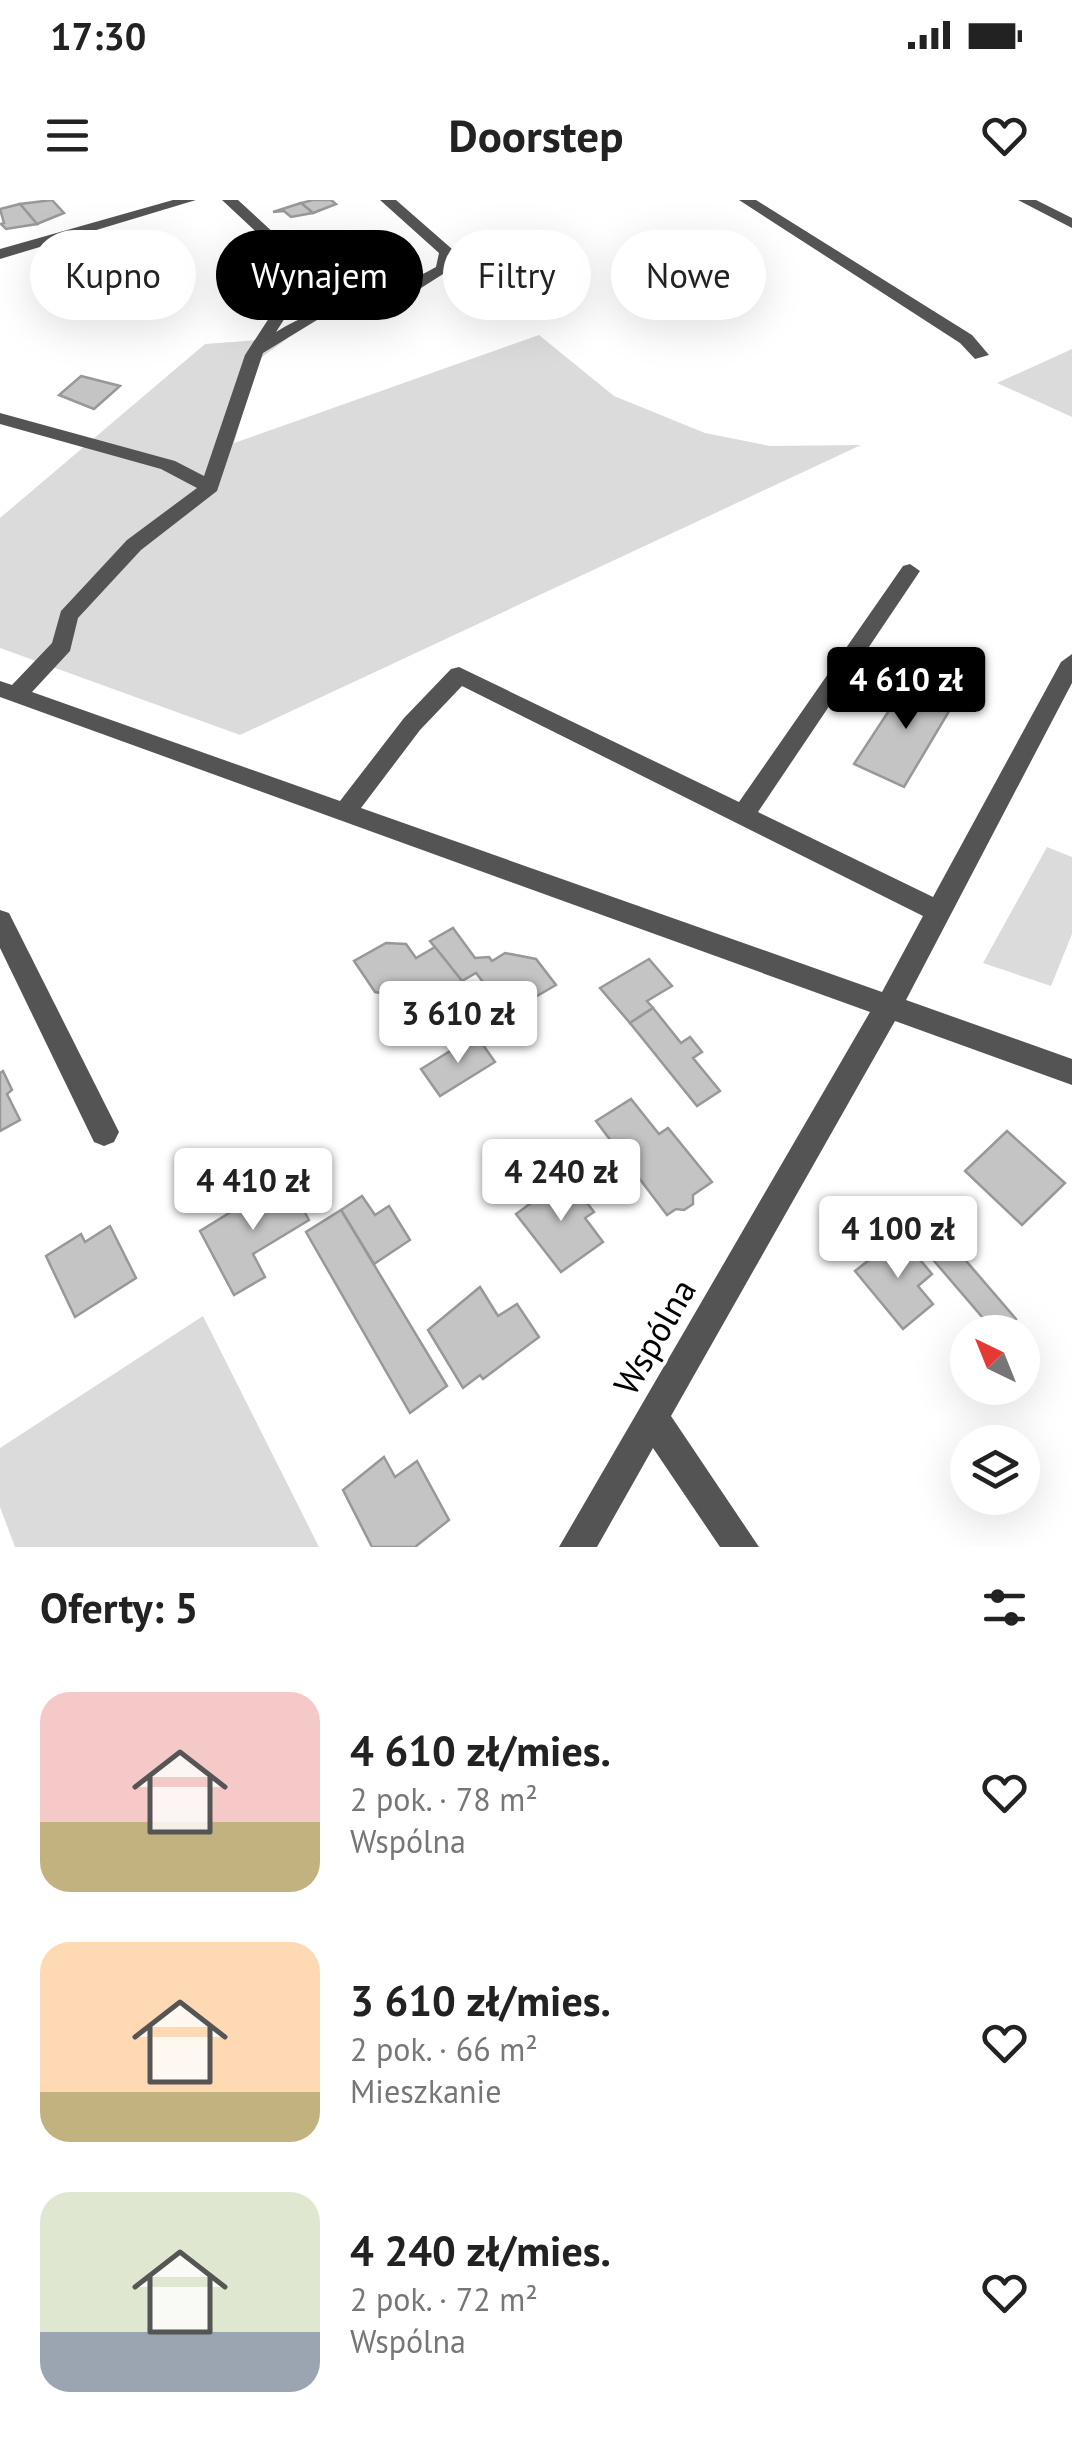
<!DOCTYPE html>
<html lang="pl">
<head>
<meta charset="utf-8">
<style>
	body { margin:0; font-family:"PT Sans",sans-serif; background:#f6f6f6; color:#222; height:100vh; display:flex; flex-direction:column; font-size:38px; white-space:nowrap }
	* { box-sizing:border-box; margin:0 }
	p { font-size:32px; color:#767676 }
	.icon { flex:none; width:55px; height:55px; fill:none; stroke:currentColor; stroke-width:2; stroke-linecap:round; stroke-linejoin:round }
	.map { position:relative; height:1347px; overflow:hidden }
	.side { display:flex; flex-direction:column; background:#fff; flex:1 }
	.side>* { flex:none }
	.guide { position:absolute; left:30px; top:30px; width:1012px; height:90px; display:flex; gap:20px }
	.needle { width:65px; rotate:317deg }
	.fabs { position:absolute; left:950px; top:1115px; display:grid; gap:20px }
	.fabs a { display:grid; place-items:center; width:90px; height:90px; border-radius:50%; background:#fff; box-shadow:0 10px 40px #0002; font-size:50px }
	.price { position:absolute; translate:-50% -85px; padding:0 22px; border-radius:10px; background:#fff; color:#222; font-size:32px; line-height:65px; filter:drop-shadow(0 2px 5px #0008) }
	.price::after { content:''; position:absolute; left:50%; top:60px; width:30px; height:22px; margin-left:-15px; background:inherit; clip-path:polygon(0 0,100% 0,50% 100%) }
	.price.current { background:#000; color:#fff }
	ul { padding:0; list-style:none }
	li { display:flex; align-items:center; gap:30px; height:250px; padding:0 40px }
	li span { display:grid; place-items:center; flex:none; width:280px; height:200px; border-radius:30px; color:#555 }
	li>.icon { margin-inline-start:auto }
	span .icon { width:120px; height:120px; fill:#fffc; stroke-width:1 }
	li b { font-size:42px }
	h2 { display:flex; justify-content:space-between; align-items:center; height:120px; padding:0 40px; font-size:42px }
	.tag { padding:0 35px; border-radius:45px; background:#fff; box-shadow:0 10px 40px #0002; font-size:35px; line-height:90px }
	.tag.current { background:#000; color:#fff }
	.status { display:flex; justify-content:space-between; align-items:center; height:70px; padding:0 50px; background:#fff; direction:ltr }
	.status svg { height:28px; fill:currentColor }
	header { display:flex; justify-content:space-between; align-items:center; height:130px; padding:0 40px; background:#fff; font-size:45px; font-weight:700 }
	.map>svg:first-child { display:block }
	.green { fill:#dbdbdb }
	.building { fill:#c4c4c4; stroke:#989898; stroke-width:2.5 }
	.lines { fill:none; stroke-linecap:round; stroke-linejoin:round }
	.minor { fill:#545454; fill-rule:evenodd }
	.labels { text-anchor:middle; stroke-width:8; stroke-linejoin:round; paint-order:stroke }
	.near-street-label { font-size:35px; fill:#000; stroke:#fff }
</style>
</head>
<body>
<div class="status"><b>17:30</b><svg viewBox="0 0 49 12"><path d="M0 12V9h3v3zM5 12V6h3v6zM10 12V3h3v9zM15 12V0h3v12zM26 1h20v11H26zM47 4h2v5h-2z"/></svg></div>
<header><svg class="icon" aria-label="menu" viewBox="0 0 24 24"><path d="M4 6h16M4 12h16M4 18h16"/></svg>Doorstep<svg class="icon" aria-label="heart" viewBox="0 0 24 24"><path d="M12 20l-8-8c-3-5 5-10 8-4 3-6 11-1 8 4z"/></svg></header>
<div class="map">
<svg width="1072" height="1347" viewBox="0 0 1072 1347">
	<rect width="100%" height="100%" fill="#fff"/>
	<!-- green -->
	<g class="green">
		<path d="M539,135l75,61 91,37 65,13 91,-1 -621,290 -240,-87v-130l205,-174 83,-6 -30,22 -24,83z"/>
		<path d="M1072,149v68l-75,-34z"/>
		<path d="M1047,647l25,10v77l-21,52 -68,-23z"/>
		<path d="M203,1116l116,231h-304l-15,-40v-59z"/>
	</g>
	<!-- building -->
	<g class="building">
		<path d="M52,0l12,13 -27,11 -17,-20z"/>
		<path d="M313,0h18l5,4 -23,9 -12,-10z"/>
		<path d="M301,3l12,10 -22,4 -7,-6 -11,1z"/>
		<path d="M20,4l17,20 -31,5 -5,-5 3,-1 -4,-14z"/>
		<path d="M371,34l7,7 12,-1 -32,10 -12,-10z"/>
		<path d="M346,40l12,10 -31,7 9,-3 -7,-7z"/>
		<path d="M390,40l2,2 -8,3 7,7 -22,9 -11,-11z"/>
		<path d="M358,50l11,11 -20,4 -8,-7 -12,1z"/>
		<path d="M81,176l39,10 -26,23 -35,-14z"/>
		<path d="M924,457l47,19 -13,20 -47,-19z"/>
		<path d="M911,477l47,19 -54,91 -50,-23z"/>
		<path d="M453,728l22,30 14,-1 3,4 13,-8 31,6 20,26 -33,19 -6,-9 -9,-2 -12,6 -20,-26 -14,8 -32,-40z"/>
		<path d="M386,743l20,1 10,14 19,-11 27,34 -56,33 -13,-19 -18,-3 -21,-31z"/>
		<path d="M649,759l23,27 -25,15 6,7 -23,15 -30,-35z"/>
		<path d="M653,808l28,35 9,-6 12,15 -9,6 27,33 -23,15 -67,-83z"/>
		<path d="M476,835l19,27 -55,34 -19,-27z"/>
		<path d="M3,871l9,19 -5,4 13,26 -20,11v-58z"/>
		<path d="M631,899l28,35 9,-6 44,54 -19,13v9l-9,6 -8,-1 -9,6 -71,-94z"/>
		<path d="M1007,931l58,52 -43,42 -57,-54z"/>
		<path d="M567,977l27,35 -9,6 18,24 -42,30 -45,-58z"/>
		<path d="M286,978l23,42 -56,34 12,23 -31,18 -34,-64z"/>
		<path d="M362,996l13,19 14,-9 21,34 -36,24 -33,-54z"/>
		<path d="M341,1010l106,176 -37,27 -104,-181z"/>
		<path d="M110,1026l26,52 -61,39 -29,-61 35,-22 4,8z"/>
		<path d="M943,1034l73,85 -17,13h-4l-72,-84z"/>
		<path d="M900,1036l32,38 -14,12 15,18 -30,25 -48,-58z"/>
		<path d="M480,1087l18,29 19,-12 22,33 -56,42 -3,-4 -17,13 -35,-58z"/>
		<path d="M384,1257l11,20 22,-16 32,59 -34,27h-43l-29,-57z"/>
	</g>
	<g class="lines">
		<!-- minor -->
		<g class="minor">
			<path d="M173,0h23l-196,59v-10z"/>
			<path d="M222,0h16l77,71 -39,61c49,-31 109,-36 160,-65l3,-14 -59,-53h16l56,49 -1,20 -30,19 -104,32 -54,33 -46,138 -76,59 -63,68 -8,33 -38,41 308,109 64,-83 47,-49 8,-2 280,135 164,-236 7,-2 10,7 -162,241 175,85 128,-235 11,-8v29l-166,317 166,59v26l-177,-64 -224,395 88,131h-39l-67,-99 -56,99h-38l311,-535 -870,-315v-16l12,4 40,-42 9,-32 66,-71 70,-52 -36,-19 -161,-45v-11l175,48 29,15 41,-121 54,-83zM462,486l461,230 -41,76 -521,-184 59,-78z"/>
			<path d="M739,0h17l216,135 17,20 -14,4 -15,-16z"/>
			<path d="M1018,0h18l36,18v10z"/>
			<path d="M0,710l9,3 105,209 5,10 -5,10 -10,4 -10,-4 -94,-194z"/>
		</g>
	</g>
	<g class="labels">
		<!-- near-street labels -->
		<g class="near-street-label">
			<text transform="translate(655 1137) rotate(-60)" y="12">Wspólna</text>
		</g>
	</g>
</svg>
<div class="fabs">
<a><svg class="needle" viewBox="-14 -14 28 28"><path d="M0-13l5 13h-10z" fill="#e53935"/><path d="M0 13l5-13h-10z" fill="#767676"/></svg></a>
<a><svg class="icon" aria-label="layers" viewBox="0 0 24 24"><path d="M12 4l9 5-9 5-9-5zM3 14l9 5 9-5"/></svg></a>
</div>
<b class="price current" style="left:906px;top:532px">4 610 zł</b>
<b class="price" style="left:458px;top:866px">3 610 zł</b>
<b class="price" style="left:561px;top:1024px">4 240 zł</b>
<b class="price" style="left:253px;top:1033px">4 410 zł</b>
<b class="price" style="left:898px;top:1081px">4 100 zł</b>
<div class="guide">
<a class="tag">Kupno</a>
<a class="tag current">Wynajem</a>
<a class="tag">Filtry</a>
<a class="tag">Nowe</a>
</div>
</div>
<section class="side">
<h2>Oferty: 5<svg class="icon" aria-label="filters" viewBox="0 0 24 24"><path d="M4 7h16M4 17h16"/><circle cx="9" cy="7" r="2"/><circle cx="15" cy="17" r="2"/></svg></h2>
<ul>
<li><span style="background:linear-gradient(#f6c9c9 65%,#c2b280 0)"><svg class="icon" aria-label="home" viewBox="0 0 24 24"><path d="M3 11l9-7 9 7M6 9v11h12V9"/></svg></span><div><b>4 610 zł/mies.</b><p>2 pok. · 78 m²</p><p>Wspólna</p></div><svg class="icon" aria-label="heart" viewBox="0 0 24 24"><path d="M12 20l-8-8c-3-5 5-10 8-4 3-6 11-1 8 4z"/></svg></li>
<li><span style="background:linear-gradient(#ffd9b3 75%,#c2b280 0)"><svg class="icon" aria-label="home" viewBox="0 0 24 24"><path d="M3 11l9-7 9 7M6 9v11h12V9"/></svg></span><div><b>3 610 zł/mies.</b><p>2 pok. · 66 m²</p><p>Mieszkanie</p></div><svg class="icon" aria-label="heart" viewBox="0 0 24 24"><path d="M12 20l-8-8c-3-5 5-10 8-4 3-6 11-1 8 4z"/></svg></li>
<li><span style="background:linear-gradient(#dfe7d0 70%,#9aa5b1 0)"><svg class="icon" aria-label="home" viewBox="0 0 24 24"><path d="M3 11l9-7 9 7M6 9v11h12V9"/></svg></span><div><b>4 240 zł/mies.</b><p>2 pok. · 72 m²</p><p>Wspólna</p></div><svg class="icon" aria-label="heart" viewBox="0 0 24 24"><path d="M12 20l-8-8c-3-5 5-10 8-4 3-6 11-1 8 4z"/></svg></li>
</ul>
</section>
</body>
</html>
